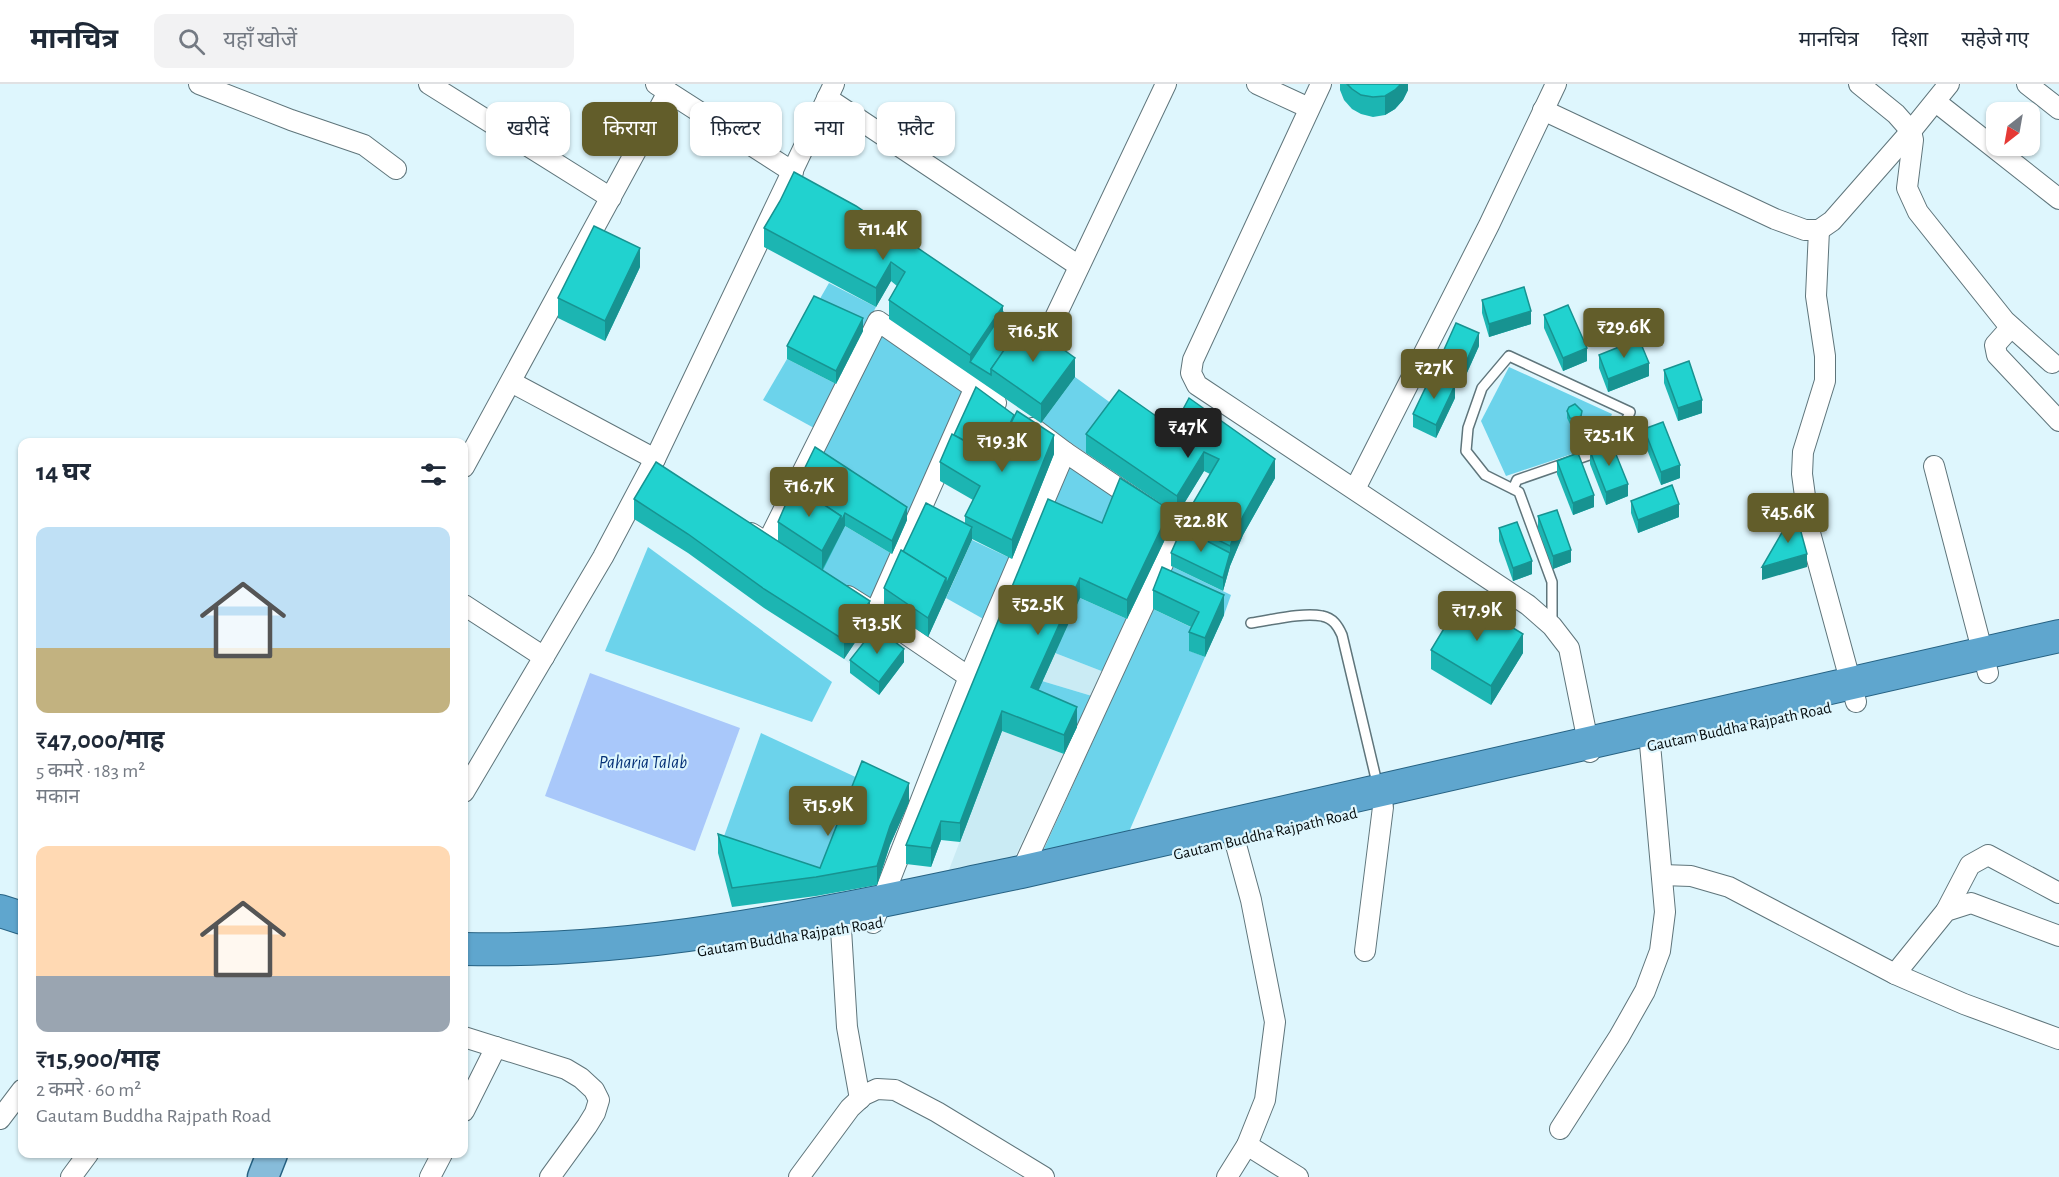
<!DOCTYPE html>
<html lang="hi">
<head>
<meta charset="utf-8">
<style>
	body { margin:0; font-family:"Alegreya Sans","Noto Sans Devanagari",sans-serif; background:#f2f2f3; color:#1f2937; height:100vh; display:flex; flex-direction:column; font-size:22px; white-space:nowrap }
	* { box-sizing:border-box; margin:0 }
	p { font-size:20px; color:#747a83 }
	.icon { flex:none; width:33px; height:33px; fill:none; stroke:currentColor; stroke-width:2; stroke-linecap:round; stroke-linejoin:round }
	.map { position:relative; flex:1; overflow:hidden }
	.side { position:absolute; left:18px; top:354px; width:450px; height:720px; display:flex; flex-direction:column; background:#fff; border-radius:12px; box-shadow:0 2px 4px #0004 }
	.side>* { flex:none }
	.guide { position:absolute; left:486px; top:18px; width:570px; height:54px; display:flex; gap:12px }
	.needle { width:39px; rotate:211deg }
	.controls { position:absolute; left:1986px; top:18px; display:grid; gap:12px }
	.controls a { display:grid; place-items:center; width:54px; height:54px; border-radius:12px; background:#fff; box-shadow:0 2px 4px #0004; font-size:30px }
	.price { position:absolute; translate:-50% -51px; padding:0 14px; border-radius:6px; background:#625d2a; color:#fff; font-size:20px; line-height:39px; filter:drop-shadow(0 2px 3px #0008) }
	.price::after { content:''; position:absolute; left:50%; top:36px; width:18px; height:14px; margin-left:-9px; background:inherit; clip-path:polygon(0 0,100% 0,50% 100%) }
	.price.current { background:#222; color:#fff }
	ul { padding:0; list-style:none }
	li { display:grid; align-content:center; gap:12px; height:318px; padding:0 18px }
	li span { display:grid; place-items:center; height:186px; border-radius:12px; color:#555 }
	li>.icon { margin-inline-start:auto }
	span .icon { width:108px; height:108px; fill:#fffc; stroke-width:1 }
	li b { font-size:26px }
	h2 { display:flex; justify-content:space-between; align-items:center; height:72px; padding:0 18px; font-size:26px }
	.pill { padding:0 21px; border-radius:12px; background:#fff; box-shadow:0 2px 4px #0004; font-size:21px; line-height:54px }
	.pill.current { background:#625d2a; color:#fff }
	header { display:flex; align-items:center; gap:36px; box-sizing:border-box; height:84px; padding:0 30px; background:#fff; border-bottom:2px solid #e0e1e3 }
	header strong { font-size:28px }
	nav { display:flex; gap:33px; margin-inline-start:auto; font-size:21px }
	.search { width:420px; height:54px; background:#f2f2f3; display:flex; align-items:center; gap:15px; box-sizing:border-box; padding:0 21px; border-radius:12px; color:#747a83; font-size:22px }
	.map>svg:first-child { display:block }
	.built { fill:#caebf4 }
	.green { fill:#6cd3eb }
	.water { fill:#a9c8fa }
	.lines { fill:none; stroke-linecap:round; stroke-linejoin:round }
	.service-casing { stroke:#5f757b; stroke-width:12 }
	.minor-casing { stroke:#5f757b; stroke-width:22 }
	.primary-casing { stroke:#266283; stroke-width:33 }
	.trunk-casing { stroke:#266283; stroke-width:34 }
	.service { stroke:#fff; stroke-width:9 }
	.minor { stroke:#fff; stroke-width:20 }
	.primary { stroke:#87bcda; stroke-width:30 }
	.trunk { stroke:#5fa6ce; stroke-width:32 }
	.wall { fill:#1cb5b2 }
	.shaded-wall { fill:#179391 }
	.building { fill:#21d2cf; stroke:#179391; stroke-width:1.5 }
	.labels { text-anchor:middle; stroke-width:4.5; stroke-linejoin:round; paint-order:stroke }
	.street-label { font-size:16px; fill:#060d0f; stroke:#def6fd }
	.water-label { font-size:18px; font-style:italic; fill:#053177; stroke:#def6fd }
</style>
</head>
<body>
<header>
<strong>मानचित्र</strong>
<div class="search"><svg class="icon" aria-label="search" viewBox="0 0 24 24"><circle cx="10" cy="10" r="6"/><path d="M15 15l6 6"/></svg>यहाँ खोजें</div>
<nav><a>मानचित्र</a><a>दिशा</a><a>सहेजे गए</a></nav>
</header>
<div class="map">
<svg width="2059" height="1093" viewBox="0 0 2059 1093">
	<rect width="100%" height="100%" fill="#def6fd"/>
	<!-- built -->
	<g class="built">
		<path d="M870,536l30,21 -28,40 -28,-22z"/>
		<path d="M1055,569l49,19 -12,24 -50,-15z"/>
		<path d="M1002,647l62,23 -52,109 -65,12z"/>
	</g>
	<!-- green -->
	<g class="green">
		<path d="M829,199l47,24 -13,24 -49,-22z"/>
		<path d="M881,250l83,58 -57,128 -92,-60z"/>
		<path d="M787,275l49,25 -22,44 -51,-28z"/>
		<path d="M1509,283l103,47 -13,31 -93,31 -25,-55z"/>
		<path d="M1075,293l44,32 -33,44 -45,-30z"/>
		<path d="M1069,382l51,32 -18,44 -54,-24z"/>
		<path d="M845,442l47,28 -21,48 -49,-32z"/>
		<path d="M972,456l40,19 -25,62 -41,-23z"/>
		<path d="M648,463l184,135 -20,40 -207,-71z"/>
		<path d="M1171,482l60,29 -7,20 -62,-29z"/>
		<path d="M1080,514l47,21 -14,29 -9,24 -49,-19z"/>
		<path d="M1153,525l46,22 -9,20 15,6 -77,177 -85,17z"/>
		<path d="M1042,597l50,15 -15,31 -46,-20z"/>
		<path d="M761,649l101,47 -42,107 -102,-34z"/>
	</g>
	<!-- water -->
	<path class="water" d="M590,589l150,55 -45,123 -150,-55z"/>
	<g class="lines">
		<!-- service casing -->
		<g class="service-casing">
			<g id="service">
				<path d="M1513,405l4,-9 98,-34 15,-34 -121,-56 -27,32 -14,40 -2,23 19,24 34,17 33,90v41"/>
				<path d="M1251,539c21,-3 52,-11 71,-7 11,2 16,10 20,19l36,152"/>
			</g>
		</g>
		<!-- minor casing -->
		<g class="minor-casing">
			<g id="minor">
				<path d="M199,0l92,36 73,25 32,24"/>
				<path d="M429,0l182,114"/>
				<path d="M656,0l137,88"/>
				<path d="M1257,0l52,24"/>
				<path d="M1321,0l-128,276 -2,13 6,12 331,220 24,21 17,22 21,104"/>
				<path d="M1859,0l37,30 15,17 2,9 -6,48 11,24 87,109 47,42"/>
				<path d="M2027,0l32,25"/>
				<path d="M827,14l252,168"/>
				<path d="M1936,18l123,97"/>
				<path d="M1543,26l232,109 30,11h14l13,-9 79,-90 38,-47"/>
				<path d="M1819,146l-3,66 9,60v25l-22,71 -1,22 8,59 46,169"/>
				<path d="M1051,242l115,-242"/>
				<path d="M2011,243l-16,18 2,10 62,66"/>
				<path d="M511,298l144,77"/>
				<path d="M1934,382l54,207"/>
				<path d="M464,383l204,-375"/>
				<path d="M1355,405l134,-264 67,-141"/>
				<path d="M751,449l16,10 111,-222 118,82"/>
				<path d="M848,512l27,17 100,-226"/>
				<path d="M464,521l80,52"/>
				<path d="M875,529l94,64"/>
				<path d="M464,708l139,-235 52,-98 179,-375"/>
				<path d="M1021,788l158,-343 -114,-77"/>
				<path d="M1662,791l29,1 38,11 166,87 69,30 95,35"/>
				<path d="M1946,827l24,-46 18,-10 71,38"/>
				<path d="M873,839l96,-246 96,-225 -32,-24"/>
				<path d="M841,845l6,98 13,72"/>
				<path d="M1365,867l18,-144"/>
				<path d="M1895,890l51,-63 25,-8 88,33"/>
				<path d="M464,953l102,32 15,9 13,12 5,10 -4,13 -8,13 -37,51"/>
				<path d="M464,1027l32,-64"/>
				<path d="M0,1035l22,-29"/>
				<path d="M1560,1045l59,-92 26,-46 15,-40 5,-39 -15,-168"/>
				<path d="M1247,1061l51,32"/>
				<path d="M71,1093l17,-23"/>
				<path d="M430,1093l12,-23"/>
				<path d="M799,1093l51,-69 14,-13 13,-6 18,1 42,22 107,65"/>
				<path d="M1227,1093l20,-32 18,-45 10,-78 -24,-122 -21,-77"/>
			</g>
		</g>
		<!-- primary casing -->
		<g class="primary-casing">
			<path id="primary" d="M263,1093l9,-23"/>
		</g>
		<!-- trunk casing -->
		<g class="trunk-casing">
			<g id="trunk">
				<path d="M0,827l22,7"/>
				<path d="M464,865c188,5 373,-39 557,-77l1038,-236"/>
			</g>
		</g>
		<!-- service -->
		<use href="#service" class="service"/>
		<!-- minor -->
		<use href="#minor" class="minor"/>
		<!-- primary -->
		<use href="#primary" class="primary"/>
		<!-- trunk -->
		<use href="#trunk" class="trunk"/>
	</g>
	<!-- wall -->
	<g class="wall">
		<path d="M1340,0h68v6l-5,10 -8,9 -10,6 -12,2 -12,-3 -9,-5 -8,-9 -4,-10z"/>
		<path d="M780,117l223,111 72,65 -34,46 -152,-104v-19l8,-14 -6,-5 -15,26 -112,-60v-19z"/>
		<path d="M640,183l-35,74 -47,-23v-20z"/>
		<path d="M1482,216l49,24 -42,13 -7,-24z"/>
		<path d="M1544,231l43,46 -24,10 -19,-43z"/>
		<path d="M863,247l-27,53 -49,-25v-13z"/>
		<path d="M1479,262l-18,40 -23,-10v-13z"/>
		<path d="M1599,271l50,21 -41,16 -9,-24z"/>
		<path d="M1664,286l38,43 -24,8 -14,-38z"/>
		<path d="M1455,314l-19,40 -23,-11v-13z"/>
		<path d="M1567,327l15,6 -1,5 -6,3 -5,-1 -3,-6z"/>
		<path d="M1173,344l102,50 -32,57 -13,31 -7,25 -52,-25v-13l11,-25v-6l28,-48 -6,-3 -27,44 -7,-5v19l-43,90 -47,-21 -42,93 39,36 -13,27 -62,-23 -42,111 -19,-2 -10,27 -25,-3v-19l196,-322 64,-16 -80,-54v-19z"/>
		<path d="M1644,345l36,49 -19,7 -17,-43z"/>
		<path d="M954,351l100,19 -42,105 -40,-20 -44,98 -44,-29v-20l19,-36 62,-29v-7l8,-16 -33,-19v-19z"/>
		<path d="M1590,367l38,45 -22,9 -16,-41z"/>
		<path d="M1557,377l37,46 -21,8 -16,-41z"/>
		<path d="M796,402l111,34 -15,34 -47,-28 -22,44 47,50 -26,39 -80,-51 -76,-55 -54,-34v-20l144,42v-19z"/>
		<path d="M1631,417l48,16 -41,16 -7,-20z"/>
		<path d="M1538,432l33,46 -18,7 -15,-40z"/>
		<path d="M1499,444l33,46 -19,7 -14,-40z"/>
		<path d="M1153,506l71,25 -19,42 -16,-6v-19l2,-5 -38,-18z"/>
		<path d="M1431,566l92,3 -32,52 -60,-36z"/>
		<path d="M850,576l54,2 -25,33 -29,-22z"/>
		<path d="M909,718l-19,43 -13,40 -61,11 -84,11 -14,-54v-19l102,34z"/>
		<path d="M22,914v27l-3,-2v-19z"/>
	</g>
	<!-- shaded-wall -->
	<g class="shaded-wall">
		<path d="M1401,0h7v6l-5,10 -8,9 -10,6v-19z"/>
		<path d="M640,164v19l-35,74v-20z"/>
		<path d="M891,178v19l-15,26v-19z"/>
		<path d="M1003,222v19l-33,37v-7z"/>
		<path d="M1531,227v13l-42,13v-13z"/>
		<path d="M863,234v13l-27,53v-13z"/>
		<path d="M1479,249v13l-18,40v-13z"/>
		<path d="M1587,264v13l-24,10v-13z"/>
		<path d="M1075,274v19l-34,46v-19z"/>
		<path d="M1649,279v13l-41,16v-13z"/>
		<path d="M1455,301v13l-19,40v-13z"/>
		<path d="M1702,316v13l-24,8v-13z"/>
		<path d="M1582,327l-1,11 -6,3v-6z"/>
		<path d="M1054,351v19l-42,105v-19z"/>
		<path d="M1204,368v19l-27,44v-19z"/>
		<path d="M1275,375v19l-32,57 -13,31 -7,25v-13l7,-25v-7l13,-30z"/>
		<path d="M1680,381v13l-19,7v-13z"/>
		<path d="M1628,400v12l-22,9v-13z"/>
		<path d="M1594,411v12l-21,8v-12z"/>
		<path d="M1679,420v13l-41,16v-13z"/>
		<path d="M907,423v13l-15,34v-13z"/>
		<path d="M1170,426v19l-43,90v-19z"/>
		<path d="M845,429v13l-23,44v-19l19,-35z"/>
		<path d="M972,443v13l-44,97v-19l18,-40z"/>
		<path d="M1571,466v12l-18,7v-13z"/>
		<path d="M1807,470v13l-45,13v-13z"/>
		<path d="M1532,477v13l-19,7v-13z"/>
		<path d="M1080,494v20l-49,109v-20z"/>
		<path d="M1224,511v20l-19,42v-19z"/>
		<path d="M870,517v19l-26,39v-19z"/>
		<path d="M1523,550v19l-32,52v-19z"/>
		<path d="M904,565v13l-25,33v-13z"/>
		<path d="M1077,623v20l-13,27v-19z"/>
		<path d="M1002,627v20l-42,111v-19z"/>
		<path d="M909,699v19l-19,43 -13,40v-19l13,-40z"/>
		<path d="M941,737v19l-10,27v-19z"/>
	</g>
	<!-- building -->
	<g class="building">
		<path d="M1347,0h54l-6,6 -10,6 -12,1 -12,-2 -9,-6z"/>
		<path d="M794,88l62,34 147,100 -33,49 -81,-55 16,-28 -14,-10 -15,26 -112,-60 16,-27z"/>
		<path d="M594,142l46,22 -35,73 -47,-23z"/>
		<path d="M1524,203l7,24 -42,13 -7,-24z"/>
		<path d="M814,212l49,22 -27,53 -49,-25z"/>
		<path d="M1568,221l19,43 -24,10 -19,-43z"/>
		<path d="M1003,228l18,14 -30,43v6l-21,-13z"/>
		<path d="M1024,237l51,37 -34,46 -50,-35z"/>
		<path d="M1456,239l23,10 -18,40 -23,-10z"/>
		<path d="M1639,255l10,24 -41,16 -9,-24z"/>
		<path d="M1689,277l13,39 -24,8 -14,-38z"/>
		<path d="M1432,290l23,11 -19,40 -23,-11z"/>
		<path d="M976,303l38,28 -20,42 -40,-22z"/>
		<path d="M1119,306l54,38 16,-30 86,61 -32,57 -13,30 -48,-24 37,-63 -15,-7 -27,44 -91,-62z"/>
		<path d="M1575,320l7,7 -1,5 -6,3 -5,-1 -3,-7 2,-4z"/>
		<path d="M1017,327l37,24 -42,105 -47,-24 15,-30 -40,-24 12,-28 42,23z"/>
		<path d="M1663,338l17,43 -19,7 -17,-43z"/>
		<path d="M1611,358l17,42 -22,8 -16,-41z"/>
		<path d="M815,363l92,60 -15,34 -47,-28 -4,9v-6l-45,-30z"/>
		<path d="M1578,369l16,42 -21,8 -16,-42z"/>
		<path d="M656,378l214,139 -26,39 -80,-51 -76,-55 -54,-35z"/>
		<path d="M1120,394l50,32 -43,90 -47,-22 -49,109 46,20 -13,28 -62,-24 -42,112 -19,-2 -10,27 -25,-3 142,-346 54,24z"/>
		<path d="M794,401l47,31 -19,35 -44,-29z"/>
		<path d="M1672,401l7,19 -41,16 -7,-19z"/>
		<path d="M926,419l46,24 -26,58v-7l-43,-26z"/>
		<path d="M1557,426l14,40 -18,6 -15,-40z"/>
		<path d="M1795,426l12,44 -45,13z"/>
		<path d="M1517,438l15,39 -19,7 -14,-40z"/>
		<path d="M1182,444l48,25 -7,25 -52,-25z"/>
		<path d="M901,466l45,28 -18,40 -44,-30z"/>
		<path d="M1162,483l62,28 -19,43 -16,-6 10,-20 -46,-22z"/>
		<path d="M1463,513l60,37 -32,52 -60,-36z"/>
		<path d="M876,543l28,22 -25,33 -29,-22z"/>
		<path d="M862,677l47,22 -19,43 -13,40 -61,11 -84,11 -14,-54 102,34z"/>
		<path d="M22,914v8l-3,-2z"/>
	</g>
	<g class="labels">
		<!-- street labels -->
		<g class="street-label">
			<text transform="translate(1739 642) rotate(-12)" y="6">Gautam Buddha Rajpath Road</text>
			<text transform="translate(1265 749) rotate(-13)" y="6">Gautam Buddha Rajpath Road</text>
			<text transform="translate(790 852) rotate(-9)" y="6">Gautam Buddha Rajpath Road</text>
		</g>
		<!-- water labels -->
		<g class="water-label">
			<text x="643" y="684">Paharia Talab</text>
		</g>
	</g>
</svg>
<div class="controls">
<a><svg class="needle" viewBox="-14 -14 28 28"><path d="M0-13l5 13h-10z" fill="#e53935"/><path d="M0 13l5-13h-10z" fill="#747a83"/></svg></a>
</div>
<b class="price" style="left:883px;top:177px">₹11.4K</b>
<b class="price" style="left:1624px;top:275px">₹29.6K</b>
<b class="price" style="left:1033px;top:279px">₹16.5K</b>
<b class="price" style="left:1434px;top:316px">₹27K</b>
<b class="price current" style="left:1188px;top:375px">₹47K</b>
<b class="price" style="left:1609px;top:383px">₹25.1K</b>
<b class="price" style="left:1002px;top:389px">₹19.3K</b>
<b class="price" style="left:809px;top:434px">₹16.7K</b>
<b class="price" style="left:1788px;top:460px">₹45.6K</b>
<b class="price" style="left:1201px;top:469px">₹22.8K</b>
<b class="price" style="left:1038px;top:552px">₹52.5K</b>
<b class="price" style="left:1477px;top:558px">₹17.9K</b>
<b class="price" style="left:877px;top:571px">₹13.5K</b>
<b class="price" style="left:828px;top:753px">₹15.9K</b>
<div class="guide">
<a class="pill">खरीदें</a>
<a class="pill current">किराया</a>
<a class="pill">फ़िल्टर</a>
<a class="pill">नया</a>
<a class="pill">फ़्लैट</a>
</div>
<section class="side">
<h2>14 घर<svg class="icon" aria-label="filters" viewBox="0 0 24 24"><path d="M4 7h16M4 17h16"/><circle cx="9" cy="7" r="2"/><circle cx="15" cy="17" r="2"/></svg></h2>
<ul>
<li><span style="background:linear-gradient(#bfe0f5 65%,#c2b280 0)"><svg class="icon" aria-label="home" viewBox="0 0 24 24"><path d="M3 11l9-7 9 7M6 9v11h12V9"/></svg></span><div><b>₹47,000/माह</b><p>5 कमरे · 183 m²</p><p>मकान</p></div></li>
<li><span style="background:linear-gradient(#ffd9b3 70%,#9aa5b1 0)"><svg class="icon" aria-label="home" viewBox="0 0 24 24"><path d="M3 11l9-7 9 7M6 9v11h12V9"/></svg></span><div><b>₹15,900/माह</b><p>2 कमरे · 60 m²</p><p>Gautam Buddha Rajpath Road</p></div></li>
</ul>
</section>
</div>
</body>
</html>
